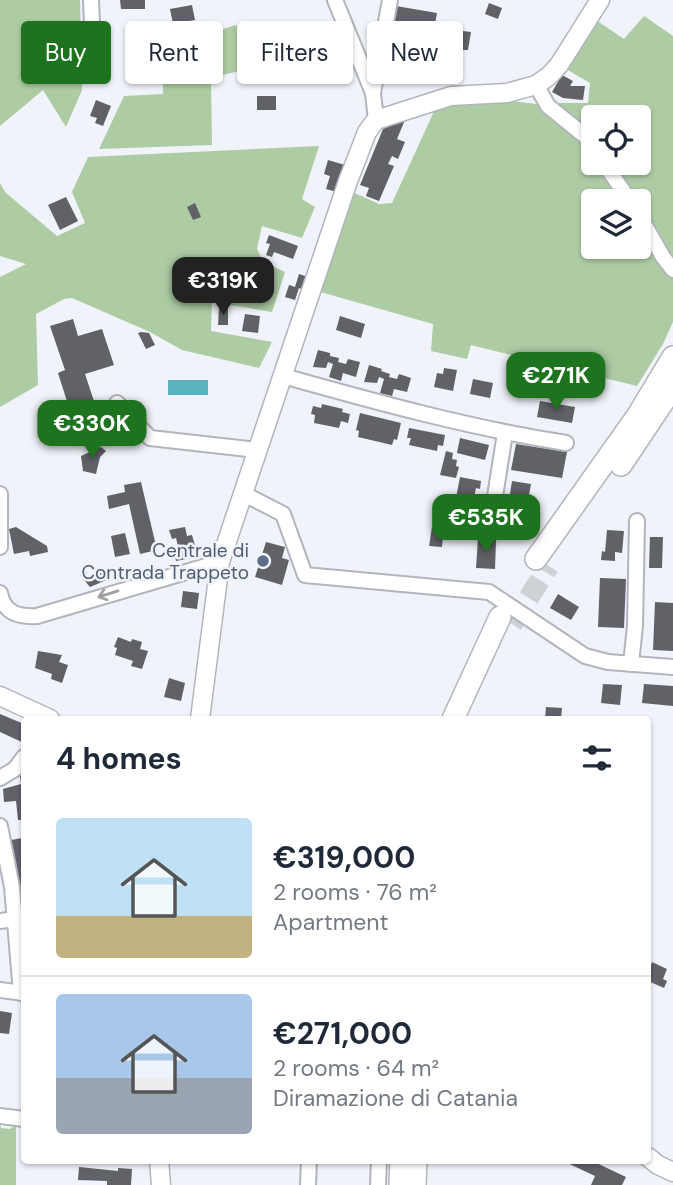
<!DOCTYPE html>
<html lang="en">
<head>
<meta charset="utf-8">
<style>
	body { margin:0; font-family:"DM Sans",sans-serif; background:#f6f6f7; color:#1f2937; height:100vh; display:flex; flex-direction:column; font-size:26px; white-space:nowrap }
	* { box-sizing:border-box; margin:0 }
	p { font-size:23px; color:#747a83 }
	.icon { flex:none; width:38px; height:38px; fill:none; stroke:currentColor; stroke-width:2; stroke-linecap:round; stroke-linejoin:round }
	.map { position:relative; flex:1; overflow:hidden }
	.drawer { position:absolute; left:21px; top:716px; width:630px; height:448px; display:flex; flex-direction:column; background:#fff; border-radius:7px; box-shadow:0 2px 5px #0004 }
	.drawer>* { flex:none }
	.banner { position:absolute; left:21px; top:21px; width:632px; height:63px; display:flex; gap:14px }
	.controls { position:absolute; left:581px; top:105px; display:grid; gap:14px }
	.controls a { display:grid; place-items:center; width:70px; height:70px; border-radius:7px; background:#fff; box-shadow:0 2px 5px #0004; font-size:35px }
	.price { position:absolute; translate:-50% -60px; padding:0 16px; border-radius:14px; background:#1e731e; color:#fff; font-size:23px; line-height:46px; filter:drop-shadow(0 2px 4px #0008) }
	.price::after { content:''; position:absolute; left:50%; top:42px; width:21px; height:16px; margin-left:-10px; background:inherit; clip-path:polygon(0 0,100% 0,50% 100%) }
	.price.active { background:#222; color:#fff }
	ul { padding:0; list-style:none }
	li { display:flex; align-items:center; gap:21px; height:175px; padding:0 35px }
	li+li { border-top:2px solid #e0e1e3 }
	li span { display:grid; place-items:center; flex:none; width:196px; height:140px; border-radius:7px; color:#555 }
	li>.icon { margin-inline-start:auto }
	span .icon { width:84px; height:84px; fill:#fffc; stroke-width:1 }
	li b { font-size:30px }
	h2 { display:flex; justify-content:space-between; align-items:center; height:84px; padding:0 35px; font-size:30px }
	.tag { padding:0 24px; border-radius:7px; background:#fff; box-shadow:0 2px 5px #0004; font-size:24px; line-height:63px }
	.tag.active { background:#1e731e; color:#fff }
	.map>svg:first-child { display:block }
	.green { fill:#adcca4 }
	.water { fill:#5cb3c0 }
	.building { fill:#606268 }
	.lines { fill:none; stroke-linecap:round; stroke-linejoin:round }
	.highway-tunnel { stroke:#ced1d6; stroke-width:21; stroke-dasharray:21 10; stroke-linecap:butt }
	.minor-casing { stroke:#b2b5bb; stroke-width:18 }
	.major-casing { stroke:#b2b5bb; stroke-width:21 }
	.highway-casing { stroke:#b2b5bb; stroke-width:24 }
	.minor { stroke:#fff; stroke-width:14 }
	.major { stroke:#fff; stroke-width:18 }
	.highway { stroke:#fff; stroke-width:21 }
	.oneway { stroke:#9fa0a1 }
	.service-dot { fill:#5c6f8a; stroke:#f0f3f9; stroke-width:2.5 }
	.labels { text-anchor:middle; stroke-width:5; stroke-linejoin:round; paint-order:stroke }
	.service-label { font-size:19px; fill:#4e5e75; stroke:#f0f3f9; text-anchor:end }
</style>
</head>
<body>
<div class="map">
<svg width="673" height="1185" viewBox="0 0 673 1185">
	<rect width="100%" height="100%" fill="#f0f3f9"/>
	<!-- green -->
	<g class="green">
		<path d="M0,0h80l2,90 -16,37 -23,-37 -43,36z"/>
		<path d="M644,16l29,20v228l-34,-56v-7h-5l-25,-38h30v-46h-46v24l-44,-38h39l2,-20 -24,-14 30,-49 28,19z"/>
		<path d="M235,25l15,9 9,32 -48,12 1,67 -113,4 25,-53 39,-2 -1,-44z"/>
		<path d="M500,100l37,4 33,24 23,26v9h7l27,38h-34v46h46v-27l34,54v48l-10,22 -26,42 -166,-41 -4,14 -36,-8 2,-27 -116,-33 33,-100 29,13 13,-1 44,-96 12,-4z"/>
		<path d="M319,146l-17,53 13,8 -13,31 -40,-12 -5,23 6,13 22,10 -13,40 -60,-10 -1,29 61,11 -13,26 -77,-18 -32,-18 -78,-34 -8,1 -28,15 2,71 -38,22v-130l26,-13 -26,-8v-73l5,9 52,44 28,-13 -13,-31 16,-35z"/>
		<path d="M0,1124l1,4 9,1 6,-4v60h-16z"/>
	</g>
	<!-- water -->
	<rect class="water" x="168" y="380" width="40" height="15"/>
	<!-- building -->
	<g class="building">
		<path d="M120,0h25v9h-24z"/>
		<path d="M489,3l13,5 -4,11 -13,-5z"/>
		<path d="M192,5l3,15 -22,4 -3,-15z"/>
		<path d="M396,6l41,7 -4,21 -40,-7z"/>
		<path d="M451,23l11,3 1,5 8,1 -3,18h-13l-8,-4z"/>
		<path d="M278,24l6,17 -23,8 -6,-17z"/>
		<path d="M142,27l15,1 -1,19h-15z"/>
		<path d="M140,57h16l1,19h-16z"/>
		<path d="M562,75l11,6 -3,5h15l-2,14 -20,-2 -11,-6z"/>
		<rect x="257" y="96" width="19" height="14"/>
		<path d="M96,100l15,6 -8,20 -8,-3 2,-5 -7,-2z"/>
		<path d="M405,120l-8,19 8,3 -7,17 -6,-3 -4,8 6,2 -15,35 -13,-5 3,-8 -9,-3 23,-56z"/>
		<path d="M328,160l17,5 -8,27 -11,-3 4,-13 -6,-2z"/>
		<path d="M66,197l12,24 -18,9 -12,-25z"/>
		<path d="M195,203l6,14 -8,3 -6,-13z"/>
		<path d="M269,235l29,11 -5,13 -19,-7 -2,5 -6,-2 4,-11 -4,-1z"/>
		<path d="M299,274l9,3 -4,13 -5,-2 -4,12 -10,-3 4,-12 6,2z"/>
		<path d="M219,308h9v17h-10z"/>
		<path d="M245,314l15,2 -2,17 -16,-2z"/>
		<path d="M340,316l25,8 -4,14 -25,-8z"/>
		<path d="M73,319l5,17 24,-7 12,36 -29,9 19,57 -25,8 -21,-66 7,-3 -15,-44z"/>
		<path d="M141,332l8,1 6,12 -9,4 -8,-16z"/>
		<path d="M318,350l12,3v3l9,2 -1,4 8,2 2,-5 12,3 -4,15 -13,-4 -2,8 -12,-4 4,-13 -5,-2 -2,6 -13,-1z"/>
		<path d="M369,365l13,4 -1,2 9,3 -1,3 8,2 2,-5 12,4 -4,14 -13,-3 -2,7 -12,-3 4,-14 -5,-2 -2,6 -13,-1z"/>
		<path d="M444,368l13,2 -4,21 -19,-4 3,-14 6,1z"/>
		<path d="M473,379l20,4 -3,15 -20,-4z"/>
		<path d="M540,401l35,6 -3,16 -35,-6z"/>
		<path d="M322,404l21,5 -1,3 8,2 -2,9 -7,-2 -2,7 -25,-5 1,-8 -4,-1 2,-8 8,2z"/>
		<path d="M360,413l41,10 -4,17 -3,-1 -2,6 -34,-8 1,-6 -3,-1z"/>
		<path d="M409,428l36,7 -2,11 -5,-1 -1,6 -28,-6 2,-7h-4z"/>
		<path d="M460,438l29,7 -4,15 -28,-7z"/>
		<path d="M516,444l51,8 -5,26 -51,-8z"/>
		<path d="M101,447l5,4 -6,6 -4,17 -13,-3 -2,-15z"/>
		<path d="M446,451l7,2 -1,6 5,1 -1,6 3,1 -3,11 -16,-3z"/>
		<path d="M460,477l21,4 -1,8 -4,-1 -3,14 -17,-4z"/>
		<path d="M512,481l19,3 -7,39 -18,-3z"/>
		<path d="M141,482l16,68 -17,4 -11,-50 -20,5 -2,-13 18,-4 -1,-7z"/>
		<path d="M16,527l31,19 1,6 -18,4 -1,-5 -15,3 -5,-25z"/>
		<path d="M185,527l2,9 5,-1 4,14 -6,2 2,7 -16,3 -2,-10 5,-1 -3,-12 -4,1 -3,-9z"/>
		<path d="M432,527l12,2 -2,18 -13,-1z"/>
		<path d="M607,530l17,1 -2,22 -7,-1v9l-14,-1 1,-9 3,1z"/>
		<path d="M125,533l5,21 -15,3 -4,-21z"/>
		<path d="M650,537h13l-1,31h-13z"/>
		<path d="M478,539l18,1 -1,29 -19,-1z"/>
		<path d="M266,542l19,5 -3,11 7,2 -7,25 -27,-8z"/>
		<path d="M105,569l4,10 -19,8 -10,-12 7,-3v4z"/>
		<path d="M600,578l26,1 -2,49 -26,-1z"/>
		<path d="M183,591l16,2 -2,16 -16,-2z"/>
		<path d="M558,594l21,13 -8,13 -21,-12z"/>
		<path d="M655,602l18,1v48l-20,-1z"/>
		<path d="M118,637l13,5 1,-3 10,3 -2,7 8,2 -6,18 -11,-3 2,-5 -18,-6 2,-7 -3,-1z"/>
		<path d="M38,651l24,4 -3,7 9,3 -6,18 -11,-4 1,-5 -17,-6z"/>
		<path d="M169,678l16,5 -4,18 -17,-4z"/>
		<path d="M603,684l19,1 -2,20 -19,-2z"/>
		<path d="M644,684l29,2v20l-31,-3z"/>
		<path d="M546,707l16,1 -1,11h-16z"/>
		<path d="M0,714l24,10v19l-24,-11z"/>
		<path d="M24,775v45h-6l-2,-19 -12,1 -1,-13 18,-5 -1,-8z"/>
		<path d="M22,838l2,5 -1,64 -12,-67z"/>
		<path d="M652,962l15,7 -4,10 4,2 -3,7 -16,-7v-7z"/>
		<path d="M0,1011l12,2 -3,21 -9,-1z"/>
		<path d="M561,1160h29l36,17 -4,8h-31l4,-9z"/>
		<path d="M79,1167l39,4v-3l14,1 -1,16h-24v-4l-29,-1z"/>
	</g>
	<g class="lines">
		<!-- highway-tunnel -->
		<path class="highway-tunnel" d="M512,624l37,-58"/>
		<!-- minor casing -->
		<g class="minor-casing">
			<g id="minor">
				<path d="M91,0l1,24"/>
				<path d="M335,0l38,93 3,27"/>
				<path d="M536,85l12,21 37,30 8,12"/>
				<path d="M373,93l17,-93"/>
				<path d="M604,163l26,38"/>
				<path d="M639,215l24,42 10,13"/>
				<path d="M283,376c93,26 187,52 283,67"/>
				<path d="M117,403l33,35 107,12"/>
				<path d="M0,494v53"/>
				<path d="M244,494l39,20 22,61 184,17 96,64 23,6 65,5"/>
				<path d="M494,503l11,-70"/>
				<path d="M0,593c4,20 18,24 37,23l183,-54"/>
				<path d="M631,664l4,-38 2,-105"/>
				<path d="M0,778l15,-9 9,-12"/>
				<path d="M0,826l12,61 9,106"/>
				<path d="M0,921l15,-2"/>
				<path d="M0,990l24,3"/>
				<path d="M0,1116l24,3"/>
				<path d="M308,1185l1,-25"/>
				<path d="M378,1185l1,-25"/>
			</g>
		</g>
		<!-- major casing -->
		<g class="major-casing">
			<g id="major">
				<path d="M0,696l50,23"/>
				<path d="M200,719l20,-157 128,-381 19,-49 9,-12 75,-24 56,-3 29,-8 13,-9 10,-11 41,-65"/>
				<path d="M648,1157l10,8 15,7"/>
				<path d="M159,1160l2,25"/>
			</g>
		</g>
		<!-- highway casing -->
		<g class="highway-casing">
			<g id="highway">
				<path d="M621,465l52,-78"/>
				<path d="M536,559l102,-144 35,-58"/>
				<path d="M453,719l47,-102"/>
				<path d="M400,1185l1,-25"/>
				<path d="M415,1185l1,-25"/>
			</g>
		</g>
		<!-- minor -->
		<use href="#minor" class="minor"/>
		<!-- major -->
		<use href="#major" class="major"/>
		<!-- highway -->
		<use href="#highway" class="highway"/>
	</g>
	<!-- one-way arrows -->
	<defs><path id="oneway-shaft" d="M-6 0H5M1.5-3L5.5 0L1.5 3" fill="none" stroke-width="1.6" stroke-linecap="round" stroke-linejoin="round" transform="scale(1.75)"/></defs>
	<use class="oneway" href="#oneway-shaft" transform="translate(108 594) rotate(163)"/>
	<!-- markers -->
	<circle class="service-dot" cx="263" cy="561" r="7"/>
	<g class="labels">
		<!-- service labels -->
		<g class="service-label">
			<text x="249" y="557">Centrale di<tspan x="249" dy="22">Contrada Trappeto</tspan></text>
		</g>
	</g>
</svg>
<div class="controls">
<a><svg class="icon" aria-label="locate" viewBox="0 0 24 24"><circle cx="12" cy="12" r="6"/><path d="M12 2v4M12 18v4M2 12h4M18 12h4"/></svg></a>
<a><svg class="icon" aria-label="layers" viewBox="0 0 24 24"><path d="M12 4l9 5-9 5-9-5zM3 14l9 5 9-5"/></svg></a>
</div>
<b class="price active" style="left:223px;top:317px">€319K</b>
<b class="price" style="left:556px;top:412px">€271K</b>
<b class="price" style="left:92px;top:460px">€330K</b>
<b class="price" style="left:486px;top:554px">€535K</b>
<div class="banner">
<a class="tag active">Buy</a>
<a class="tag">Rent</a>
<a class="tag">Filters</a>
<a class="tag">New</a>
</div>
<section class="drawer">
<h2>4 homes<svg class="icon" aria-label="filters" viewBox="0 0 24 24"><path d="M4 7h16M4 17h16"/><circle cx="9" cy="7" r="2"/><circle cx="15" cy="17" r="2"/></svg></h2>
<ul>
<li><span style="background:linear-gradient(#bfe0f5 70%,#c2b280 0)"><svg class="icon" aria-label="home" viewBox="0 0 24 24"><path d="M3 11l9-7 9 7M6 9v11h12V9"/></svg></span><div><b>€319,000</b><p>2 rooms · 76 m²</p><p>Apartment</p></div></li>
<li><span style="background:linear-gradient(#a9c7e8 60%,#9aa5b1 0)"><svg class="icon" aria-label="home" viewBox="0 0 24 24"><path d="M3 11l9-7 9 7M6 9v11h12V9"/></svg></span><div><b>€271,000</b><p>2 rooms · 64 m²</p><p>Diramazione di Catania</p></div></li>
</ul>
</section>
</div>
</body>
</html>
